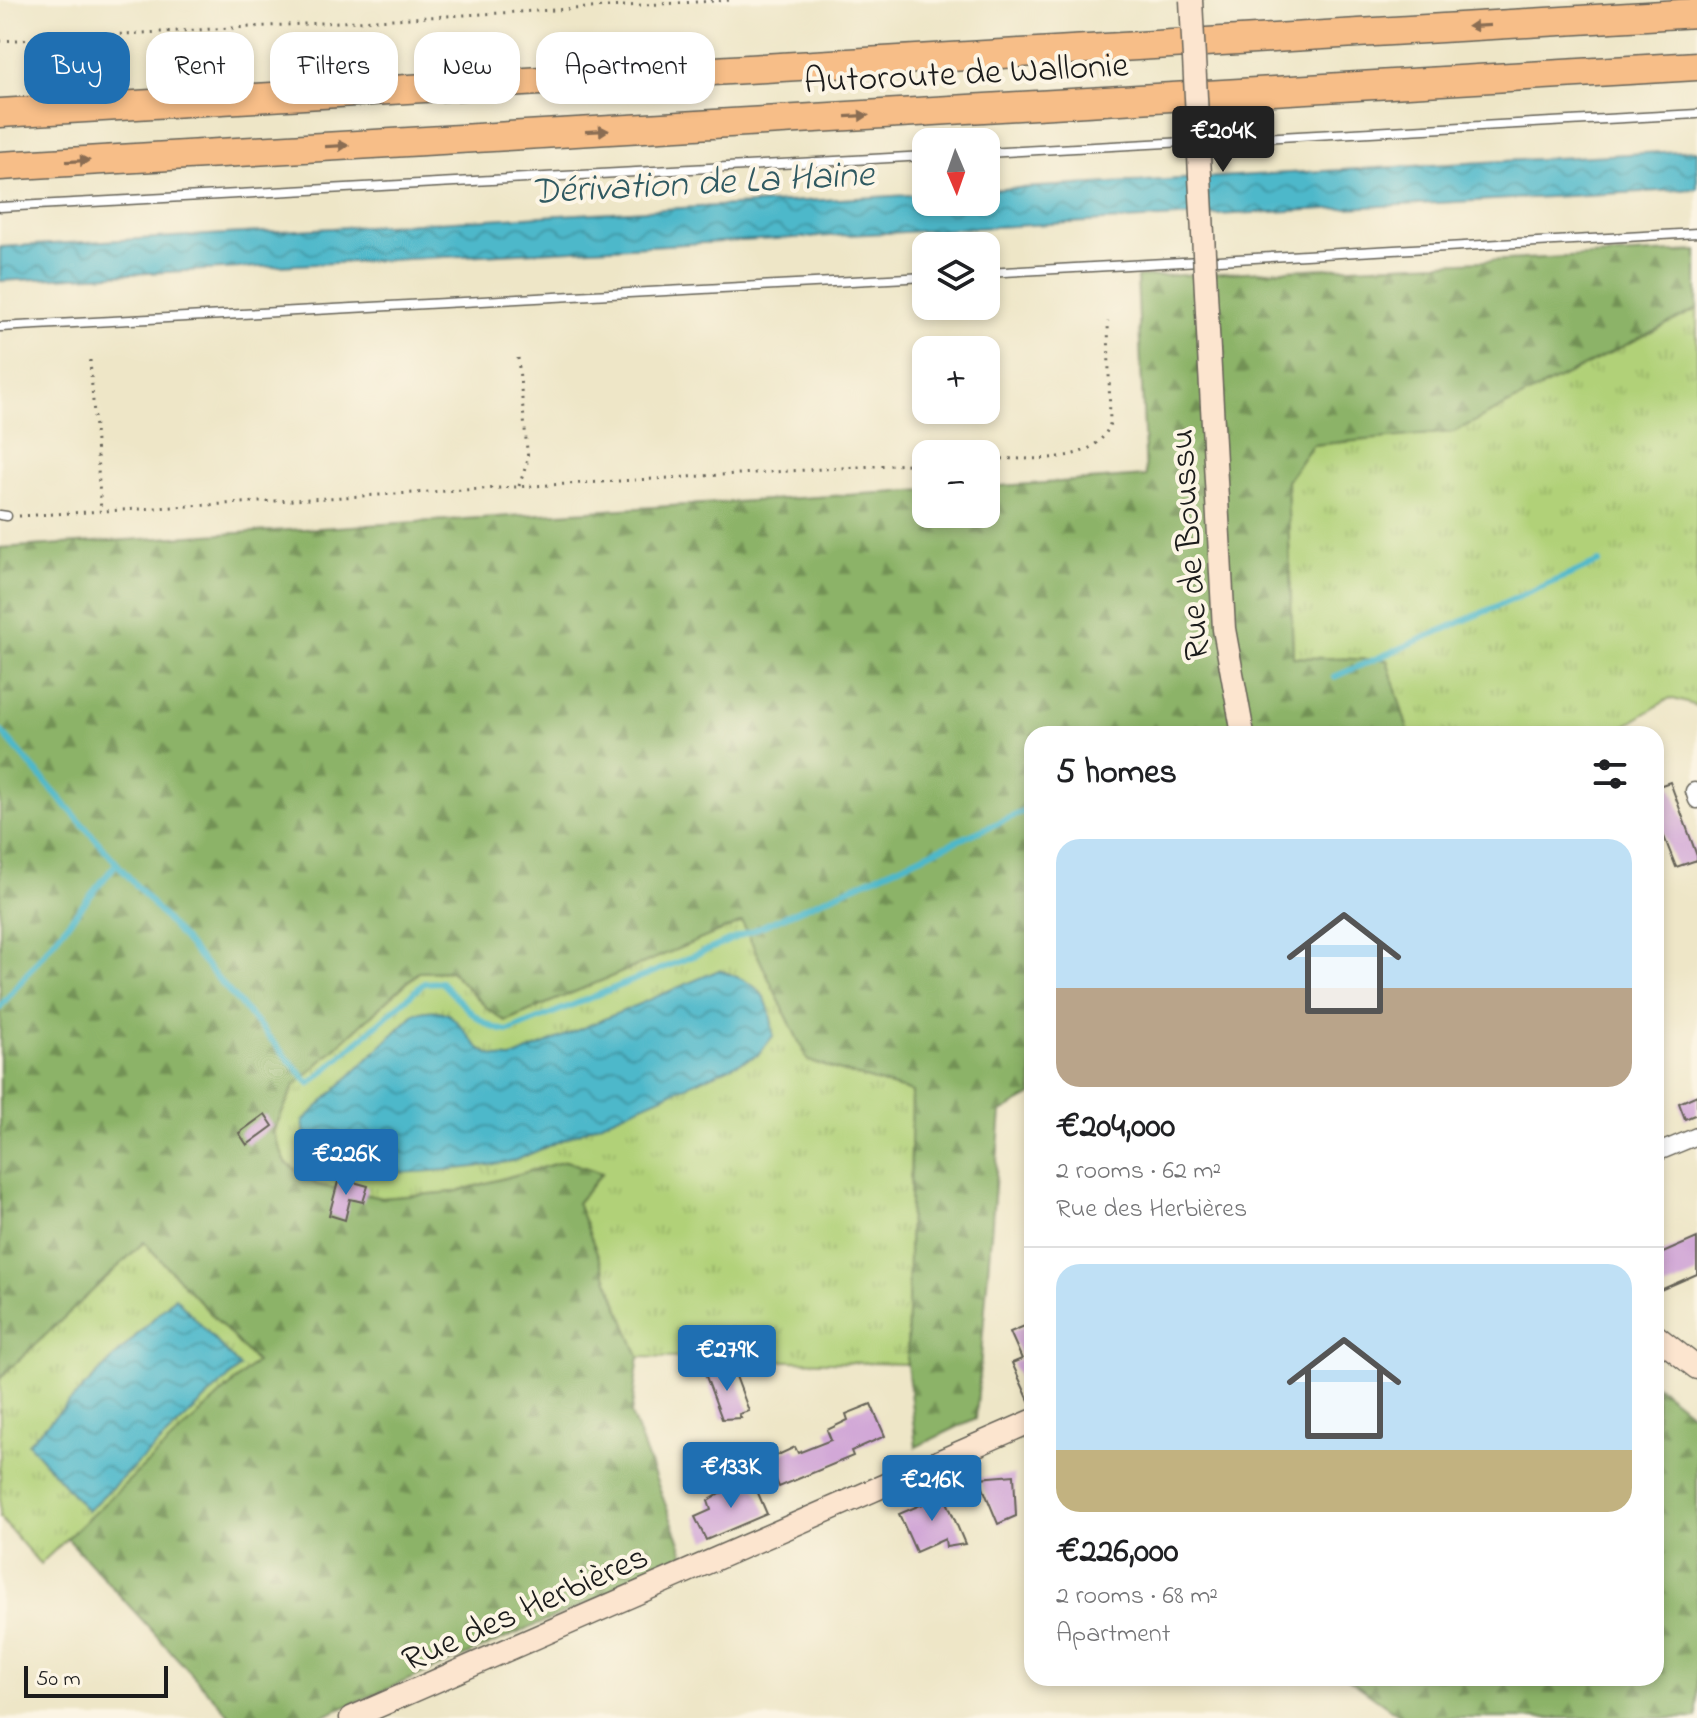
<!DOCTYPE html>
<html lang="en">
<head>
<meta charset="utf-8">
<style>
	body { margin:0; font-family:"Indie Flower",sans-serif; background:#f6f6f6; color:#202124; height:100vh; display:flex; flex-direction:column; font-size:30px; white-space:nowrap }
	* { box-sizing:border-box; margin:0 }
	p { font-size:26px; color:#757577 }
	.icon { flex:none; width:44px; height:44px; fill:none; stroke:currentColor; stroke-width:2; stroke-linecap:round; stroke-linejoin:round }
	.map { position:relative; flex:1; overflow:hidden }
	.drawer { position:absolute; left:1024px; top:726px; width:640px; height:960px; display:flex; flex-direction:column; background:#fff; border-radius:24px; box-shadow:0 4px 12px #0003 }
	.drawer>* { flex:none }
	.top-card { position:absolute; left:24px; top:32px; width:760px; height:72px; display:flex; gap:16px }
	.needle { width:52px; rotate:178deg }
	.controls { position:absolute; left:912px; top:128px; display:grid; gap:16px }
	.controls a { display:grid; place-items:center; width:88px; height:88px; border-radius:16px; background:#fff; box-shadow:0 4px 12px #0003; font-size:40px }
	.scale { position:absolute; left:24px; bottom:20px; width:144px; box-sizing:border-box; padding-left:8px; border:4px solid #1c1c1c; border-top:0; font-size:22px; line-height:28px; white-space:nowrap; color:#1c1c1c; -webkit-text-stroke:6px #fcf5e5; paint-order:stroke }
	.price { position:absolute; translate:-50% -68px; padding:0 18px; border-radius:8px; background:#1f6fb2; color:#fff; font-size:26px; line-height:52px; filter:drop-shadow(0 2px 4px #0008) }
	.price::after { content:''; position:absolute; left:50%; top:48px; width:24px; height:18px; margin-left:-12px; background:inherit; clip-path:polygon(0 0,100% 0,50% 100%) }
	.price.selected { background:#222; color:#fff }
	ul { padding:0; list-style:none }
	li { display:grid; align-content:center; gap:16px; height:424px; padding:0 32px }
	li+li { border-top:2px solid #e0e0e0 }
	li span { display:grid; place-items:center; height:248px; border-radius:24px; color:#555 }
	li>.icon { margin-inline-start:auto }
	span .icon { width:144px; height:144px; fill:#fffc; stroke-width:1 }
	li b { font-size:34px }
	h2 { display:flex; justify-content:space-between; align-items:center; height:96px; padding:0 32px; font-size:34px }
	.chip { padding:0 28px; border-radius:24px; background:#fff; box-shadow:0 4px 12px #0003; font-size:28px; line-height:72px }
	.chip.selected { background:#1f6fb2; color:#fff }
	.map>svg:first-child { display:block }
	.grass { fill:url(#grass-tufts); stroke:#66764a; stroke-width:2 }
	.forest { fill:url(#forest-firs); stroke:#546842; stroke-width:2 }
	.water { fill:url(#water-waves); stroke:#346a73; stroke-width:2 }
	.lines { fill:none; stroke-linecap:round; stroke-linejoin:round }
	.stream { stroke:#4db8ca; stroke-width:6 }
	.building { fill:#d2a8d7 }
	.lane-casing { stroke:#666358; stroke-width:11 }
	.street-casing { stroke:#666358; stroke-width:19 }
	.secondary-casing { stroke:#666358; stroke-width:25 }
	.highway-casing { stroke:#666358; stroke-width:31 }
	.path { stroke:#666358; stroke-width:3; stroke-dasharray:2 6; stroke-linecap:butt }
	.lane { stroke:#fff; stroke-width:8 }
	.street { stroke:#fff; stroke-width:16 }
	.secondary { stroke:#fce5cf; stroke-width:22 }
	.highway { stroke:#f7be88; stroke-width:28 }
	.secondary-bridge-casing { stroke:#666358; stroke-width:25; stroke-linecap:butt }
	.secondary-bridge { stroke:#fce5cf; stroke-width:22 }
	.oneway { fill:#8a6d52 }
	.labels { text-anchor:middle; stroke-width:8; stroke-linejoin:round; paint-order:stroke }
	.street-label { font-size:36px; fill:#1c1c1c; stroke:#fcf5e5 }
	.water-label { font-size:38px; font-style:italic; fill:#305a62; stroke:#fcf5e5 }
</style>
</head>
<body>
<div class="map">
<svg width="1697" height="1718" viewBox="0 0 1697 1718">
	<defs>
		<pattern id="grass-tufts" width="24" height="20" patternUnits="userSpaceOnUse" patternTransform="scale(2)"><rect width="24" height="20" fill="#b1d178"/><path d="M3 7l-1-3M5 7V3M7 7l1-3M15 17l-1-3M17 17v-4M19 17l1-3" fill="none" stroke="#98b367"/></pattern>
		<pattern id="forest-firs" width="22" height="20" patternUnits="userSpaceOnUse" patternTransform="scale(2)"><rect width="22" height="20" fill="#8cb368"/><path d="M5 1l3.5 6h-7zM16 11l3.5 6h-7z" fill="#729155"/></pattern>
		<pattern id="water-waves" width="16" height="10" patternUnits="userSpaceOnUse" patternTransform="scale(2)"><rect width="16" height="10" fill="#4db8ca"/><path d="M0 5q4-4 8 0t8 0" fill="none" stroke="#3f95a3"/></pattern>
	</defs>
	<rect width="100%" height="100%" fill="#fcf5e5"/>
	<filter id="ink" filterUnits="userSpaceOnUse"><feTurbulence type="fractalNoise" baseFrequency=".0125" numOctaves="2"/><feDisplacementMap in="SourceGraphic" scale="16" xChannelSelector="R" yChannelSelector="G"/><feConvolveMatrix kernelMatrix="1 2 1 2 8 2 1 2 1" color-interpolation-filters="sRGB"/></filter>
	<filter id="wash" filterUnits="userSpaceOnUse"><feTurbulence type="fractalNoise" baseFrequency=".006" numOctaves="4" result="noise"/><feDisplacementMap in="SourceGraphic" scale="32" xChannelSelector="R" yChannelSelector="G"/><feGaussianBlur stdDeviation="1.8" result="paint"/><feColorMatrix in="noise" values="0 0 0 0 0 0 0 0 0 0 0 0 0 0 0 0 0 1.4 0 .05"/><feComposite in="paint" operator="in"/></filter>
	<g filter="url(#wash)">
		<rect width="100%" height="100%" fill="#eee6c7"/>
		<!-- grass -->
		<g class="grass">
			<path d="M1697,309v397l-27,-8 -58,36h-203l-22,-74 -94,-3 -6,-176 25,-36 142,-14z"/>
			<path d="M742,922l66,139 104,31 -5,272 -268,-7 -62,-154 25,-30 -36,-12 -112,31 -72,6 -64,-13 -32,-22 -13,-30 21,-47 125,-114 32,-1 37,38 17,12z"/>
			<path d="M144,1242l112,120 -216,202 -40,-46v-140z"/>
		</g>
		<!-- forest -->
		<g class="forest">
			<path d="M1697,251v58l-243,123 -142,13 -25,36 6,176 94,3 22,74h-377v361l-31,17 -25,306 -60,29 -9,-83 5,-272 -104,-31 -66,-139 -237,99 -17,-12 -37,-38 -33,1 -124,114 -21,46 13,31 31,22 65,13 72,-6 112,-31 36,12 -25,30 62,154 -8,57 56,147 -368,157h-87l-165,-180 189,-176 -112,-120 -144,136v-830l926,-58v24h60v-27l160,-11 -9,-199z"/>
			<path d="M1656,1385l41,33v300h-293l-57,-40h309z"/>
		</g>
		<!-- water -->
		<g class="water">
			<path d="M1697,150v39l-1697,92v-34l926,-53v8h60v-12z"/>
			<path d="M719,970c39,14 52,22 54,66l-15,19 -242,105c-36,9 -164,22 -195,4 -5,-3 -10,-9 -14,-13l-4,-30 112,-108c58,-16 41,47 97,45z"/>
			<path d="M175,1297l65,70 -153,144 -59,-68z"/>
		</g>
		<g class="lines">
			<!-- stream -->
			<g class="stream">
				<path d="M1334,677l265,-115"/>
				<path d="M0,730l310,354 114,-101 17,-1c19,18 40,48 68,49l201,-82 322,-141"/>
				<path d="M0,1007l116,-143"/>
			</g>
		</g>
		<g id="blocks">
			<!-- building -->
			<g class="building">
				<path d="M1670,782l27,74v4l-21,7 -20,-51v-29z"/>
				<path d="M1697,1095v19l-12,5 -6,-16z"/>
				<path d="M265,1114l8,12 -26,19 -8,-12z"/>
				<path d="M339,1178l29,8 -5,16 -13,-3 -5,21 -16,-5z"/>
				<path d="M1697,1238v36l-41,18v-36z"/>
				<path d="M1032,1323v84l-20,-44 10,-4 -12,-27z"/>
				<path d="M717,1364l5,11 12,-4 15,40 -10,3 2,4 -19,1 -18,-48z"/>
				<path d="M871,1404l14,32 -34,15 2,5 -74,31 -12,-27 28,-13 3,6 33,-13 -4,-10 21,-10 -2,-6z"/>
				<path d="M1014,1475l2,41 -18,8 -19,-46z"/>
				<path d="M743,1480l4,9 8,-3 12,28 -61,26 -11,-23 16,-7 -3,-9z"/>
				<path d="M942,1490l23,54 -19,3 -1,-8 -29,13 -17,-38 24,-10 -2,-6z"/>
			</g>
		</g>
	</g>
	<g filter="url(#ink)">
		<use href="#blocks" fill-opacity="0" stroke="#666358" stroke-width="2"/>
		<g class="lines">
			<!-- lane casing -->
			<g class="lane-casing">
				<g id="lane">
					<path d="M986,153l711,-39"/>
					<path d="M0,207l926,-51"/>
					<path d="M986,273l711,-40"/>
					<path d="M0,327l926,-50"/>
					<path d="M0,515l7,1"/>
				</g>
			</g>
			<!-- street casing -->
			<g class="street-casing">
				<g id="street">
					<path d="M1694,791l3,9"/>
					<path d="M1656,1153l41,-17"/>
				</g>
			</g>
			<!-- secondary casing -->
			<g class="secondary-casing">
				<g id="secondary">
					<path d="M1209,351l15,278 19,105"/>
					<path d="M1656,1336l41,32"/>
					<path d="M351,1718l681,-297"/>
				</g>
			</g>
			<!-- highway casing -->
			<g class="highway-casing">
				<g id="highway">
					<path d="M0,113l1697,-100"/>
					<path d="M0,166l1697,-100"/>
				</g>
			</g>
			<!-- path -->
			<g class="path">
				<path d="M0,41l732,-41"/>
				<path d="M518,358l10,102 -9,26"/>
				<path d="M90,360l11,151"/>
				<path d="M986,459c39,-2 109,9 124,-35l-2,-103"/>
				<path d="M19,516l907,-53"/>
			</g>
			<!-- lane -->
			<use href="#lane" class="lane"/>
			<!-- street -->
			<use href="#street" class="street"/>
			<!-- secondary -->
			<use href="#secondary" class="secondary"/>
			<!-- highway -->
			<use href="#highway" class="highway"/>
			<!-- secondary-bridge casing -->
			<g class="secondary-bridge-casing">
				<path id="secondary-bridge" d="M1191,0l18,351"/>
			</g>
			<!-- secondary-bridge -->
			<use href="#secondary-bridge" class="secondary-bridge"/>
		</g>
		<!-- one-way arrows -->
		<defs><path id="oneway-solid" d="M-6-.8H1V-3.2L6.5 0L1 3.2V.8H-6Z" transform="scale(2)"/></defs>
		<g class="oneway">
			<use href="#oneway-solid" transform="translate(1479 26) rotate(177)"/>
			<use href="#oneway-solid" transform="translate(857 116) rotate(-3)"/>
			<use href="#oneway-solid" transform="translate(597 131) rotate(-3)"/>
			<use href="#oneway-solid" transform="translate(337 146) rotate(-3)"/>
			<use href="#oneway-solid" transform="translate(78 161) rotate(-3)"/>
		</g>
	</g>
	<g class="labels">
		<!-- street labels -->
		<g class="street-label">
			<text transform="translate(966 71) rotate(-3)" y="13">Autoroute de Wallonie</text>
			<text transform="translate(1187 545) rotate(-94)" y="13">Rue de Boussu</text>
			<text transform="translate(524 1606) rotate(-24)" y="13">Rue des Herbières</text>
		</g>
		<!-- water labels -->
		<g class="water-label">
			<text transform="translate(702 181) rotate(-3)" y="13">Dérivation de La Haine</text>
		</g>
	</g>
</svg>
<div class="controls">
<a><svg class="needle" viewBox="-14 -14 28 28"><path d="M0-13l5 13h-10z" fill="#e53935"/><path d="M0 13l5-13h-10z" fill="#757577"/></svg></a>
<a><svg class="icon" aria-label="layers" viewBox="0 0 24 24"><path d="M12 4l9 5-9 5-9-5zM3 14l9 5 9-5"/></svg></a>
<a>+</a>
<a>−</a>
</div>
<div class="scale">50 m</div>
<b class="price selected" style="left:1223px;top:174px">€204K</b>
<b class="price" style="left:346px;top:1197px">€226K</b>
<b class="price" style="left:727px;top:1393px">€279K</b>
<b class="price" style="left:731px;top:1510px">€133K</b>
<b class="price" style="left:932px;top:1523px">€216K</b>
<div class="top-card">
<a class="chip selected">Buy</a>
<a class="chip">Rent</a>
<a class="chip">Filters</a>
<a class="chip">New</a>
<a class="chip">Apartment</a>
</div>
<section class="drawer">
<h2>5 homes<svg class="icon" aria-label="filters" viewBox="0 0 24 24"><path d="M4 7h16M4 17h16"/><circle cx="9" cy="7" r="2"/><circle cx="15" cy="17" r="2"/></svg></h2>
<ul>
<li><span style="background:linear-gradient(#bfe0f5 60%,#b9a48a 0)"><svg class="icon" aria-label="home" viewBox="0 0 24 24"><path d="M3 11l9-7 9 7M6 9v11h12V9"/></svg></span><div><b>€204,000</b><p>2 rooms · 62 m²</p><p>Rue des Herbières</p></div></li>
<li><span style="background:linear-gradient(#bfe0f5 75%,#c2b280 0)"><svg class="icon" aria-label="home" viewBox="0 0 24 24"><path d="M3 11l9-7 9 7M6 9v11h12V9"/></svg></span><div><b>€226,000</b><p>2 rooms · 68 m²</p><p>Apartment</p></div></li>
</ul>
</section>
</div>
</body>
</html>
